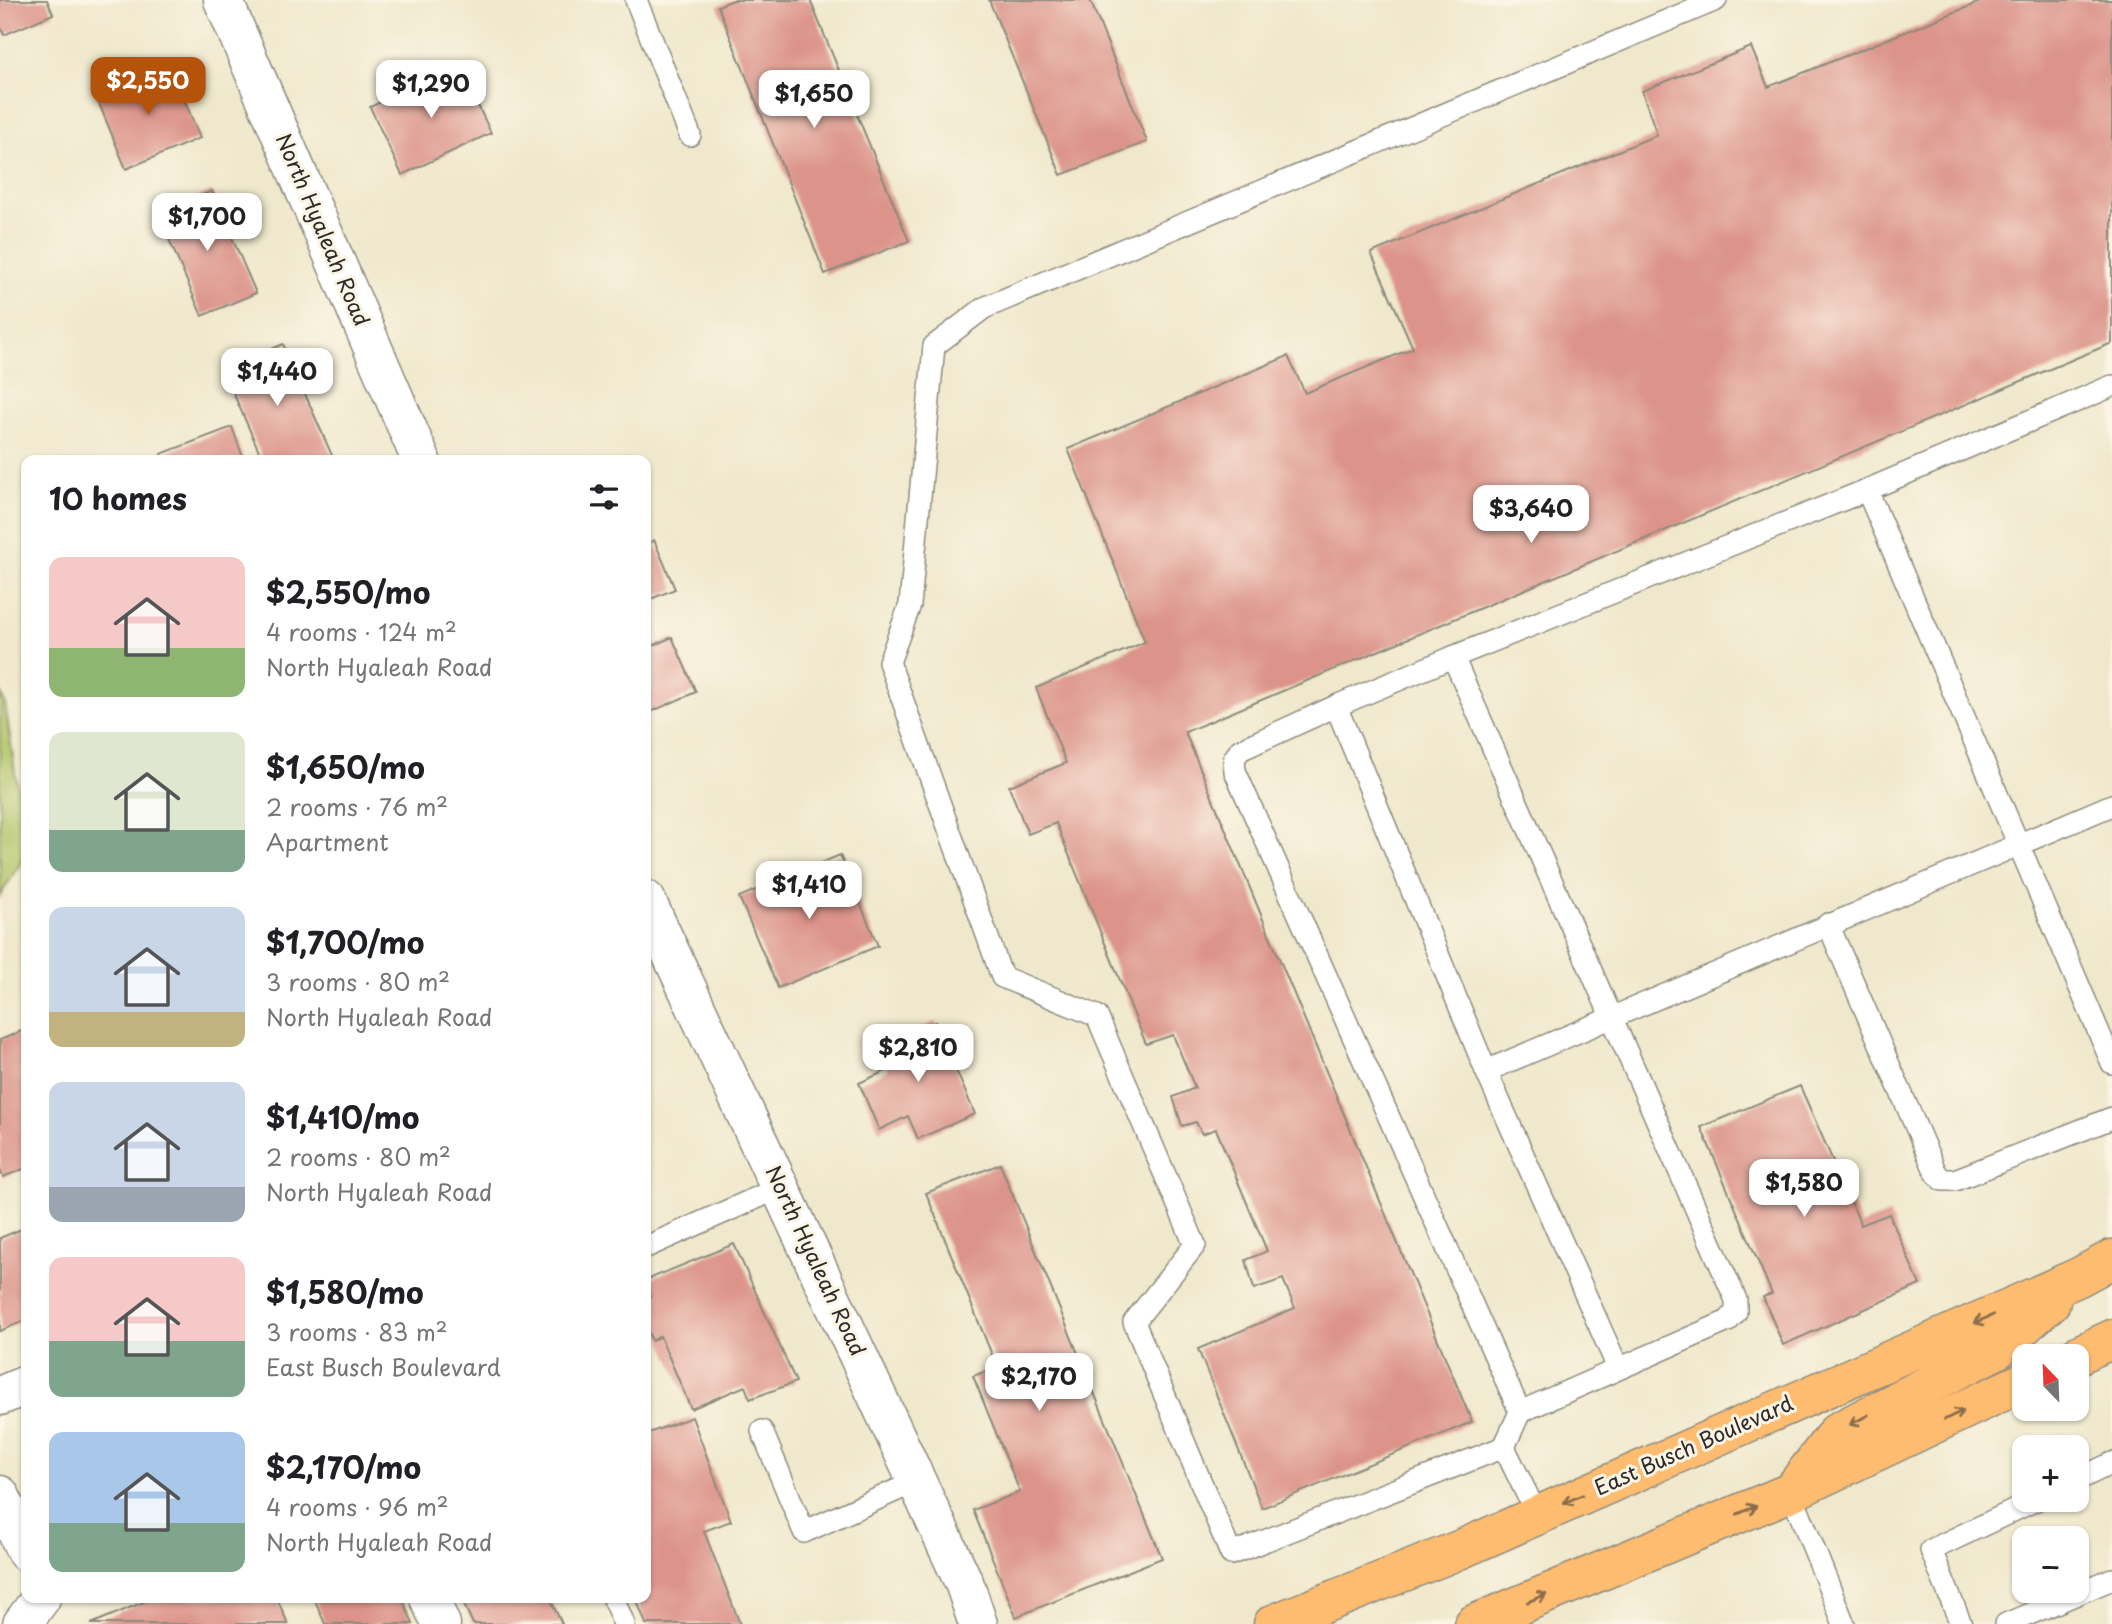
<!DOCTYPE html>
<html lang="en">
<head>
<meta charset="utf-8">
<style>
	body { margin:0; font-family:"Playpen Sans",sans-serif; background:#f6f6f6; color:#202124; height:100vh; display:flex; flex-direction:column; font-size:26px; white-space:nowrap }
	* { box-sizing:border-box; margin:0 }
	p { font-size:23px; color:#757577 }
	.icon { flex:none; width:38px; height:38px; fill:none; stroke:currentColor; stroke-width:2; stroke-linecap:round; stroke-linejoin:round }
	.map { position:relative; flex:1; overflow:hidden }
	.sheet { position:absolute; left:21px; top:455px; width:630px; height:1148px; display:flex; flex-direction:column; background:#fff; border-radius:14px; box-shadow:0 2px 5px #0004 }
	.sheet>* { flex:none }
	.needle { width:46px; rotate:337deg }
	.fabs { position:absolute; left:2012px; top:1344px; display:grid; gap:14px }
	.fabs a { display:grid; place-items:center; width:77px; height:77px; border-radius:14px; background:#fff; box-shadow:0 2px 5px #0004; font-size:35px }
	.price { position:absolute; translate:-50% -60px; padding:0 16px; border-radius:14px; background:#fff; color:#222; font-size:23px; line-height:46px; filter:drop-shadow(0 2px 4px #0008) }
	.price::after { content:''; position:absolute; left:50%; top:42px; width:21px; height:16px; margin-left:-10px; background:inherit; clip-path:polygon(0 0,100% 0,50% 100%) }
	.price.selected { background:#b45309; color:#fff }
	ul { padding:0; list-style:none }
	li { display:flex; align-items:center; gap:21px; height:175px; padding:0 28px }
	li span { display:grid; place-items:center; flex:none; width:196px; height:140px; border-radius:14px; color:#555 }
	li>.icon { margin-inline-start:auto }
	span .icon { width:84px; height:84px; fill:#fffc; stroke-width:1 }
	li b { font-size:30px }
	h2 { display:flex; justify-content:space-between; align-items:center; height:84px; padding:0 28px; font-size:30px }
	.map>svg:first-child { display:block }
	.green { fill:#b0c467; stroke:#6e7849; stroke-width:2 }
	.building { fill:#dc9389 }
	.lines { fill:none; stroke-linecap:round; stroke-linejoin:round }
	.service-casing { stroke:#8d8a7c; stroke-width:24 }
	.minor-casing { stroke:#8d8a7c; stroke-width:41 }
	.primary-casing { stroke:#8d8a7c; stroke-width:41 }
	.service { stroke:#fff; stroke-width:21 }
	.minor { stroke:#fff; stroke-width:38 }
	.primary { stroke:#febc70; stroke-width:38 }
	.oneway { stroke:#8a6c4a }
	.labels { text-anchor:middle; stroke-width:6; stroke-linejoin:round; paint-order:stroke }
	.street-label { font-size:21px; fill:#2b2b2b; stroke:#fcf5e5 }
</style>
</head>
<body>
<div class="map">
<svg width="2112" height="1624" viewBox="0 0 2112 1624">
	<rect width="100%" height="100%" fill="#fcf5e5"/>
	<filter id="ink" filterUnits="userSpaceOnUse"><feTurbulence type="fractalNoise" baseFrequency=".0143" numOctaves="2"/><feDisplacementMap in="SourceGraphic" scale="14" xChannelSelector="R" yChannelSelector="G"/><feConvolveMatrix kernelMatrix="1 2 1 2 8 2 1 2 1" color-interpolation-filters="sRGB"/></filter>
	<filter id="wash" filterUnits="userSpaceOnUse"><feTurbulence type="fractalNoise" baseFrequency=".00686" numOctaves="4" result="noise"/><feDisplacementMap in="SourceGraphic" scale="28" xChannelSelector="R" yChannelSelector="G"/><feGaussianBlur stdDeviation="1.57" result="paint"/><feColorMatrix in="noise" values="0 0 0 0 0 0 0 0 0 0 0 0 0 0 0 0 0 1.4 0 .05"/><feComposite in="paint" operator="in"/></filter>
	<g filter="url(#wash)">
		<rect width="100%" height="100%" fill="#efe8cc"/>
		<!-- green -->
		<path class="green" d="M0,691l5,13 21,142v8l-26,42z"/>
		<g id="blocks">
			<!-- building -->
			<g class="building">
				<path d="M0,0h47l6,14 -49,21 -4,-10z"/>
				<path d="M733,0h77l99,241 -84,33 -107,-268z"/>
				<path d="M989,0h101l57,142 -86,33z"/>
				<path d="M1985,0h127v343l-927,389 287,690 -210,86 -64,-159 97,-41 -12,-29 -29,10 -8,-29 21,-9 -51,-122 -14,5 -6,-12 -14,4 -9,-29 22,-9 -22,-53 -27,9 -90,-221 -28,11 -19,-48 57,-23 -30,-75 109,-46 -77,-193 220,-93 17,37 108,-45 -42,-95 286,-118 -15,-44 109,-44 17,40z"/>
				<path d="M170,65l30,73 -74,31 -30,-73z"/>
				<path d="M459,65l32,68 -89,42 -32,-68z"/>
				<path d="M212,191l44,102 -54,23 -44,-102z"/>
				<path d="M283,344l51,116h-71l-40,-90z"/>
				<path d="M232,427l12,33h-81l-2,-6z"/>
				<path d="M654,540l21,49 -29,12v-57z"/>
				<path d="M672,637l24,55 -50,22v-65z"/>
				<path d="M840,855l38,91 -100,42 -39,-91z"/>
				<path d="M935,1022l40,92 -57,25 -10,-23 -29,14 -20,-47 29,-13 -10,-23z"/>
				<path d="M26,1029v139l-23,9 -3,-7v-130z"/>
				<path d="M1800,1086l61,139 28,-11 31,71 -137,60 -20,-48 9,-3 -71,-167z"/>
				<path d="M1000,1164l162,394 -146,59 -43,-107 47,-18 -47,-116 24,-9 -71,-174z"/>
				<path d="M26,1227v93l-26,11v-93z"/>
				<path d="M734,1244l62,138 -46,17 -5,-13 -54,23 -31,-73 -8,5 -6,-14v-28l4,-2 -4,-17z"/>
				<path d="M692,1417l39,104 -27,10 36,93h-94l-10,-26h10v-164z"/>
				<path d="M153,1598h124l11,26h-197z"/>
				<path d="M314,1598h88l11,26h-88z"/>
				<path d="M461,1598h89l12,26h-89z"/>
			</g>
		</g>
	</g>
	<g filter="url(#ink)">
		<use href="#blocks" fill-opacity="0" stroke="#8d8a7c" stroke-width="2"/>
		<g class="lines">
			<!-- service casing -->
			<g class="service-casing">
				<g id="service">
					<path d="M636,0l54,135"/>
					<path d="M1867,490l245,573"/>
					<path d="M1453,657l-117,49 150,365 132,297"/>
					<path d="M1336,706l-96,44 -6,9 1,12 285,641"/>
					<path d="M1828,924l108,249 7,7h12l157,-62"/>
					<path d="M1486,1071l626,-266"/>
					<path d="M646,1247l135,-60"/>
					<path d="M762,1431l42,101 113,-51"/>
					<path d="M1504,1447l16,-35 208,-91 8,-9v-12l-283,-643 414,-167 245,-104"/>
					<path d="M2077,1480l35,-17"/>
					<path d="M1791,1492l53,132"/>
					<path d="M1537,1515l-33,-68 -273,107 -97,-232 61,-77 -98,-229 -95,-39 -113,-315 21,-57 24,-259 50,-38 732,-308"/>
					<path d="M613,1598l11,26"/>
					<path d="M1961,1624l-30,-74 105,-50"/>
					<path d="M2006,1624l106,-45"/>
				</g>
			</g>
			<!-- minor casing -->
			<g class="minor-casing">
				<g id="minor">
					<path d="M223,0l198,460"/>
					<path d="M646,900l319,685 13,39"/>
					<path d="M0,1396l26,-11"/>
					<path d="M0,1495l26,57"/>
					<path d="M429,1598l12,26"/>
					<path d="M22,1624l19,-26"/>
				</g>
			</g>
			<!-- primary casing -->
			<g class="primary-casing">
				<g id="primary">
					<path d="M2076,1356l36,-17"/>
					<path d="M1795,1487l42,-55 161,-83 53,-47"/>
					<path d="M1273,1624l186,-74 620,-273 33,-18"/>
					<path d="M1474,1624l317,-132 234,-111"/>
				</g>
			</g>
			<!-- service -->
			<use href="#service" class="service"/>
			<!-- minor -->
			<use href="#minor" class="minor"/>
			<!-- primary -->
			<use href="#primary" class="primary"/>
		</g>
		<!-- one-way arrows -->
		<defs><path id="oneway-shaft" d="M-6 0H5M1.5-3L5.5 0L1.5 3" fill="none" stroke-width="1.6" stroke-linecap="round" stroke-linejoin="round" transform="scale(1.75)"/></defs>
		<g class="oneway">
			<use href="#oneway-shaft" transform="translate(1984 1319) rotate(156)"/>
			<use href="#oneway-shaft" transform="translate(1954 1415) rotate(-25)"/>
			<use href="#oneway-shaft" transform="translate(1859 1420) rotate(152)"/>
			<use href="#oneway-shaft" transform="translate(1573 1499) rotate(156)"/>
			<use href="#oneway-shaft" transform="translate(1747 1510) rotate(-23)"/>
			<use href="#oneway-shaft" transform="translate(1537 1598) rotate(-23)"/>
		</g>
	</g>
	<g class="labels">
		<!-- street labels -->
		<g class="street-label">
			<text transform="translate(322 230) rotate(67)" y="7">North Hyaleah Road</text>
			<text transform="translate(815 1261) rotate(65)" y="7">North Hyaleah Road</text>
			<text transform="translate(1694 1446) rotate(-24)" y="7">East Busch Boulevard</text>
		</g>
	</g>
</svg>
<div class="fabs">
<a><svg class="needle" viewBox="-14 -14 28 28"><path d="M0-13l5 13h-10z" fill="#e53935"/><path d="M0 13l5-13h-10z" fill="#757577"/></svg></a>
<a>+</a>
<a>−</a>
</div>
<b class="price selected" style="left:148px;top:117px">$2,550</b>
<b class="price" style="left:431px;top:120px">$1,290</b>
<b class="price" style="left:814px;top:130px">$1,650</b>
<b class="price" style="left:207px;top:253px">$1,700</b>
<b class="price" style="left:277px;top:408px">$1,440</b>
<b class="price" style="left:1531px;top:545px">$3,640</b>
<b class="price" style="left:809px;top:921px">$1,410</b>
<b class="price" style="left:918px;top:1084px">$2,810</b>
<b class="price" style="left:1804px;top:1219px">$1,580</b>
<b class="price" style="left:1039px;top:1413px">$2,170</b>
<section class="sheet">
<h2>10 homes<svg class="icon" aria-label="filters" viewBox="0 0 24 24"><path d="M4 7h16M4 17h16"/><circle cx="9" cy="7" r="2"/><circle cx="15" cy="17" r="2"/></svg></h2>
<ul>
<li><span style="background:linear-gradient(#f6c9c9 65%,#8fb573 0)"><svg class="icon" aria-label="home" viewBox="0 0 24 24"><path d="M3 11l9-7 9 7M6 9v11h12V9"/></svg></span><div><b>$2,550/mo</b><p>4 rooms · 124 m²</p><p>North Hyaleah Road</p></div></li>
<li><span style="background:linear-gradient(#dfe7d0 70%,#7fa58c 0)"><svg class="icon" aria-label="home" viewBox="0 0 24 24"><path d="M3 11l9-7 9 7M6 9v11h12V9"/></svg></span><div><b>$1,650/mo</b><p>2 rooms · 76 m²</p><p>Apartment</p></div></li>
<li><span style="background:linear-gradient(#c9d6e8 75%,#c2b280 0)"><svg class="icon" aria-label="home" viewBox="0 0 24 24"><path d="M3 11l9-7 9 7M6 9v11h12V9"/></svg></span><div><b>$1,700/mo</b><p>3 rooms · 80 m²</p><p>North Hyaleah Road</p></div></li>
<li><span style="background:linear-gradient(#c9d6e8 75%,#9aa5b1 0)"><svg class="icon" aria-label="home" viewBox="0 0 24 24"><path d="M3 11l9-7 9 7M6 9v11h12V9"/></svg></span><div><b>$1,410/mo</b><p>2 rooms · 80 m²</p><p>North Hyaleah Road</p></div></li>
<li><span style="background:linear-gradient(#f6c9c9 60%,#7fa58c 0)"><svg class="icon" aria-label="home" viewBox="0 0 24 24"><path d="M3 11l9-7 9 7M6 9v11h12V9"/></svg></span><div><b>$1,580/mo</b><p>3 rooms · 83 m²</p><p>East Busch Boulevard</p></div></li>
<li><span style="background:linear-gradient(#a9c7e8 65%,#7fa58c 0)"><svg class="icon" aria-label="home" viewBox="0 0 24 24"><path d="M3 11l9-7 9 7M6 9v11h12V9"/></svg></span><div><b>$2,170/mo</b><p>4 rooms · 96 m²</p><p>North Hyaleah Road</p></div></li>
</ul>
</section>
</div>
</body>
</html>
